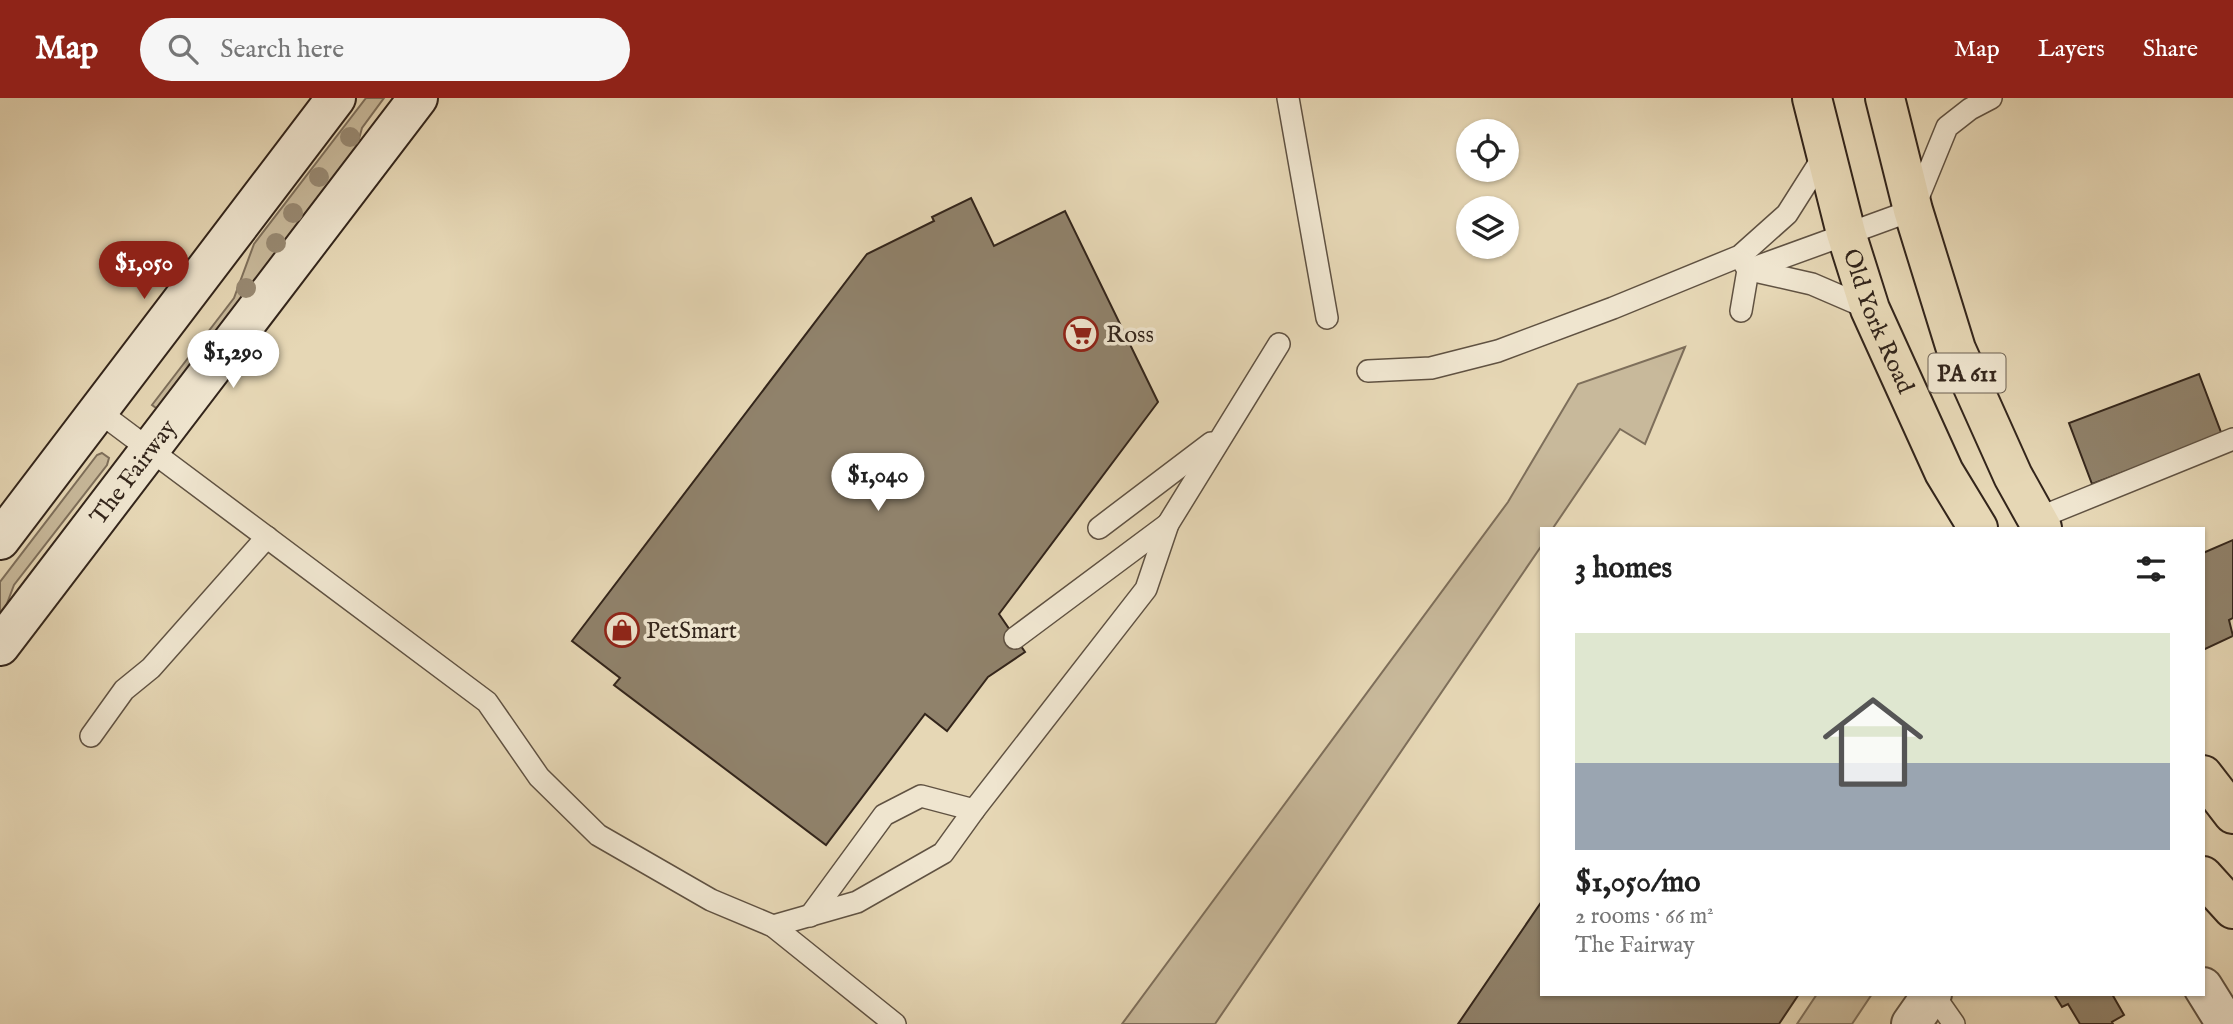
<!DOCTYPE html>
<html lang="en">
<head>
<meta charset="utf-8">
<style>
	body { margin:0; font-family:"IM FELL English",serif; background:#f6f6f6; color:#222; height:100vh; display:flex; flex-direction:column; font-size:26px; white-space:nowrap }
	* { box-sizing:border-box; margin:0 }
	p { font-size:23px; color:#767676 }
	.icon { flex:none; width:38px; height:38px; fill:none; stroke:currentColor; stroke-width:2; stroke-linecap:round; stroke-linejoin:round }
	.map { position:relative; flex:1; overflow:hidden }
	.panel { position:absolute; left:1540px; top:429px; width:665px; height:469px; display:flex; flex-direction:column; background:#fff; border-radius:0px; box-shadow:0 2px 5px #0004 }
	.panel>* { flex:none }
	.tools { position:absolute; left:1456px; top:21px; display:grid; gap:14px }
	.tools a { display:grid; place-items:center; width:63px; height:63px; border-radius:50%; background:#fff; box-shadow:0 2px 5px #0004; font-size:35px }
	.price { position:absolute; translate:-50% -60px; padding:0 16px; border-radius:24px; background:#fff; color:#222; font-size:23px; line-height:46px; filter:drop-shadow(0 2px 4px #0008) }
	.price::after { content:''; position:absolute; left:50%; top:42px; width:21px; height:16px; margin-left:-10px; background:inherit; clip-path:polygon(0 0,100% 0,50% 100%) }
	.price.active { background:#8f2418; color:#fff }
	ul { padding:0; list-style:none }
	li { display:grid; align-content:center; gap:14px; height:371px; padding:0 35px }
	li span { display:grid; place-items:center; height:217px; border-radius:0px; color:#555 }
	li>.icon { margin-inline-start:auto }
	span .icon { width:126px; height:126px; fill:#fffc; stroke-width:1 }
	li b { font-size:30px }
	h2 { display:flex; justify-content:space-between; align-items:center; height:84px; padding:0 35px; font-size:30px }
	header { display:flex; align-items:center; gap:42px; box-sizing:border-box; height:98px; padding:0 35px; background:#8f2418; color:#fff }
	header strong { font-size:33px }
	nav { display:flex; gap:38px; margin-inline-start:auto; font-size:24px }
	.search { width:490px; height:63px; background:#f6f6f6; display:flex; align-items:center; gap:18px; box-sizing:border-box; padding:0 24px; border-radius:38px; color:#767676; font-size:26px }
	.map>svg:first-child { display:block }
	.green { fill:#c8b99b; stroke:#7e6f5b; stroke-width:2 }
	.building { fill:#90826b; stroke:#33251b; stroke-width:2 }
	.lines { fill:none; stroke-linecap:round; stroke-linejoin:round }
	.service-casing { stroke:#605242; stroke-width:24 }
	.minor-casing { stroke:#605242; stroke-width:42 }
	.secondary-casing { stroke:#33251b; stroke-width:42 }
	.trunk-casing { stroke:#33251b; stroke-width:42 }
	.service { stroke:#efe5cf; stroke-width:21 }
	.minor { stroke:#efe5cf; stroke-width:38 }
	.secondary { stroke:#efe5cf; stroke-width:38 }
	.trunk { stroke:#e6d7b5; stroke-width:38 }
	.tree { fill:#988972 }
	.labels { text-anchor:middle; stroke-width:7; stroke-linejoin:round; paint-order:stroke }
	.shield { fill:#efe5cf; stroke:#6b5f51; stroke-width:2 }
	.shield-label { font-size:23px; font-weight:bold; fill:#33251b }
	.street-label { font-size:24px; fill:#33251b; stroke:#efe5cf }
	.poi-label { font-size:24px; fill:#33251b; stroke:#efe5cf; text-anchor:start }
</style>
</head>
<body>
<header>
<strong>Map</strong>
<div class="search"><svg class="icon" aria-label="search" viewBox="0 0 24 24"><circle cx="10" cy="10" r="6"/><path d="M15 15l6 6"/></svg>Search here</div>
<nav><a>Map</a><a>Layers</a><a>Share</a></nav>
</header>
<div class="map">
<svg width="2233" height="926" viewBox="0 0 2233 926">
	<rect width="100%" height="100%" fill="#e6d7b5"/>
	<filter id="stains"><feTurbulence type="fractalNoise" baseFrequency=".00286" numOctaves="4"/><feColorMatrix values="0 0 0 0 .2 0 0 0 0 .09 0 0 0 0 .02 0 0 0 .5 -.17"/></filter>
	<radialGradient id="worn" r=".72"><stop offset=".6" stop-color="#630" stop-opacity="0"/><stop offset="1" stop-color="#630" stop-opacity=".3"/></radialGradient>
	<!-- green -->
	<g class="green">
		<path d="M366,0h18l-22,30 -11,40 -188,245 -11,-8 82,-107 20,-54z"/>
		<path d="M1685,249l-40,97 -25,-15 -67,99h-11v17l-327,479h-93l386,-522 70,-118z"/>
		<path d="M102,355l7,5 -2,7 -93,120 -14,37v-40l97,-127z"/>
		<path d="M1817,896h55l-20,30h-55z"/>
	</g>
	<!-- building -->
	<g class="building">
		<path d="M971,100l23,48 71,-35 93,191 -159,212 26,38 -37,25 -41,54 -22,-17 -99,131 -212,-160 6,-7 -48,-37 295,-387 67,-33 -2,-4z"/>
		<path d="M2199,276l23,61 -130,49 -23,-61z"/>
		<path d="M2233,442v78l-4,2 4,16 -30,14v-97z"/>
		<path d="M1542,803v93h257l-20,30h-321z"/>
		<path d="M2054,896h58l12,21 -12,7 1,2h-33l-12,-20 -6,3z"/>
	</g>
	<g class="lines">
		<!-- service casing -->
		<g class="service-casing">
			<g id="service">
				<path d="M1288,0l39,220"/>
				<path d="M1748,172l165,-60 34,-83 23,-18 21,-11"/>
				<path d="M1750,172l62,14 58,25"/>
				<path d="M1741,213l7,-41 -7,-12"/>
				<path d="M1368,273l63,-3 67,-17 115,-43 127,-52 47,-42 38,-60"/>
				<path d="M98,313l389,291 52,75 59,58 113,65 62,26 122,98"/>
				<path d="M2036,421l197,-80"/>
				<path d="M1099,430l112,-85"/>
				<path d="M1015,540l153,-114"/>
				<path d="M91,638l33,-46 27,-22 116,-131"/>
				<path d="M810,818l74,-101 37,-19 53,14"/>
				<path d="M773,828l84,-24 86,-49 31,-43 172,-221 22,-65 111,-180"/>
				<path d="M1933,896l21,30"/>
			</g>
		</g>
		<!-- minor casing -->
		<g class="minor-casing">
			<g id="minor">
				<path d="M2203,889l23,37"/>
				<path d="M1911,926l21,-30"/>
			</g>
		</g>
		<!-- secondary casing -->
		<g class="secondary-casing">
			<g id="secondary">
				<path d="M0,442l336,-442"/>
				<path id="s1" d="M0,548l418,-548"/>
			</g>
		</g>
		<!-- trunk casing -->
		<g class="trunk-casing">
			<g id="trunk">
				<path id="s2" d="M1812,0l34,135 24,76 74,163 34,56"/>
				<path d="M1885,0l28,112 43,139 57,127 29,52"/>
				<path d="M2203,677l30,39"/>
				<path d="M2203,778l30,33"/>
			</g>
		</g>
		<!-- service -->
		<use href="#service" class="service"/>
		<!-- minor -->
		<use href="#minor" class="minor"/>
		<!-- secondary -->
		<use href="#secondary" class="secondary"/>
		<!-- trunk -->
		<use href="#trunk" class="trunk"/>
	</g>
	<!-- trees -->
	<g class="tree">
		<circle cx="350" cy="39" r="10"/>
		<circle cx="319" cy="79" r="10"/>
		<circle cx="293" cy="115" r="10"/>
		<circle cx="276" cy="145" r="10"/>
		<circle cx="246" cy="190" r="10"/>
	</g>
	<!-- icons -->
	<defs>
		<g id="supermarket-ring" transform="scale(1.75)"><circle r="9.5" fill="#efe5cf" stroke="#8f2418" stroke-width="1.5"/><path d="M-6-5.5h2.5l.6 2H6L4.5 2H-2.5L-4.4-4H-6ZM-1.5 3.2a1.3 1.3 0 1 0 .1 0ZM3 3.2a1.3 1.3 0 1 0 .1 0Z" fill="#8f2418"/></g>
		<g id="shop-ring" transform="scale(1.75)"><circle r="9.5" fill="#efe5cf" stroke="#8f2418" stroke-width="1.5"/><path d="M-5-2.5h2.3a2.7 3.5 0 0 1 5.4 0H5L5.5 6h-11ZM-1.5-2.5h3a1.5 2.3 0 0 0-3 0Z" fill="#8f2418"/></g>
	</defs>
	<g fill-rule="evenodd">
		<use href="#supermarket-ring" x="1081" y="236"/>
		<use href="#shop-ring" x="622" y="532"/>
	</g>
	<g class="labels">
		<!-- shield labels -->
		<rect class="shield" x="1928.5" y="255.5" width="77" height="39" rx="5"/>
		<g class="shield-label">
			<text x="1967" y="283">PA 611</text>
		</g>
		<!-- street labels -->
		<g class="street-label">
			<text dy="8" stroke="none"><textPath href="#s2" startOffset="233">Old York Road</textPath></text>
			<text dy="8" stroke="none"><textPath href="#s1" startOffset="219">The Fairway</textPath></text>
		</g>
		<!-- poi labels -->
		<g class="poi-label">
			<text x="1106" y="244">Ross</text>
			<text x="646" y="540">PetSmart</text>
		</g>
	</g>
	<rect width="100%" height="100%" filter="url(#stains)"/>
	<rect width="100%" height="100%" fill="url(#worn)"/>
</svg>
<div class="tools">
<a><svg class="icon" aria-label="locate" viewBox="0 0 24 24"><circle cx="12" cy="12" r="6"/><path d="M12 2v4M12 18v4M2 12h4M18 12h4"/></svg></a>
<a><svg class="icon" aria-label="layers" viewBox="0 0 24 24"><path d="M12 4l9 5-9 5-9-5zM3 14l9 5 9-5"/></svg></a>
</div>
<b class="price active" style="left:144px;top:203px">$1,050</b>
<b class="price" style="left:233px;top:292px">$1,290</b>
<b class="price" style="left:878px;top:415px">$1,040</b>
<section class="panel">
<h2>3 homes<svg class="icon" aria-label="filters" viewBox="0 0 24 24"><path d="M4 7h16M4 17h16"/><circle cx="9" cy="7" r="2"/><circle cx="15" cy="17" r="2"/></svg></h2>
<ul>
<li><span style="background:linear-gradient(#dfe7d0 60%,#9aa5b1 0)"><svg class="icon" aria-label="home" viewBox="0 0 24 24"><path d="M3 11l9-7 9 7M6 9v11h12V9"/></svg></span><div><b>$1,050/mo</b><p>2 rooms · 66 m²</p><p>The Fairway</p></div></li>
</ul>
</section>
</div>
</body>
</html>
